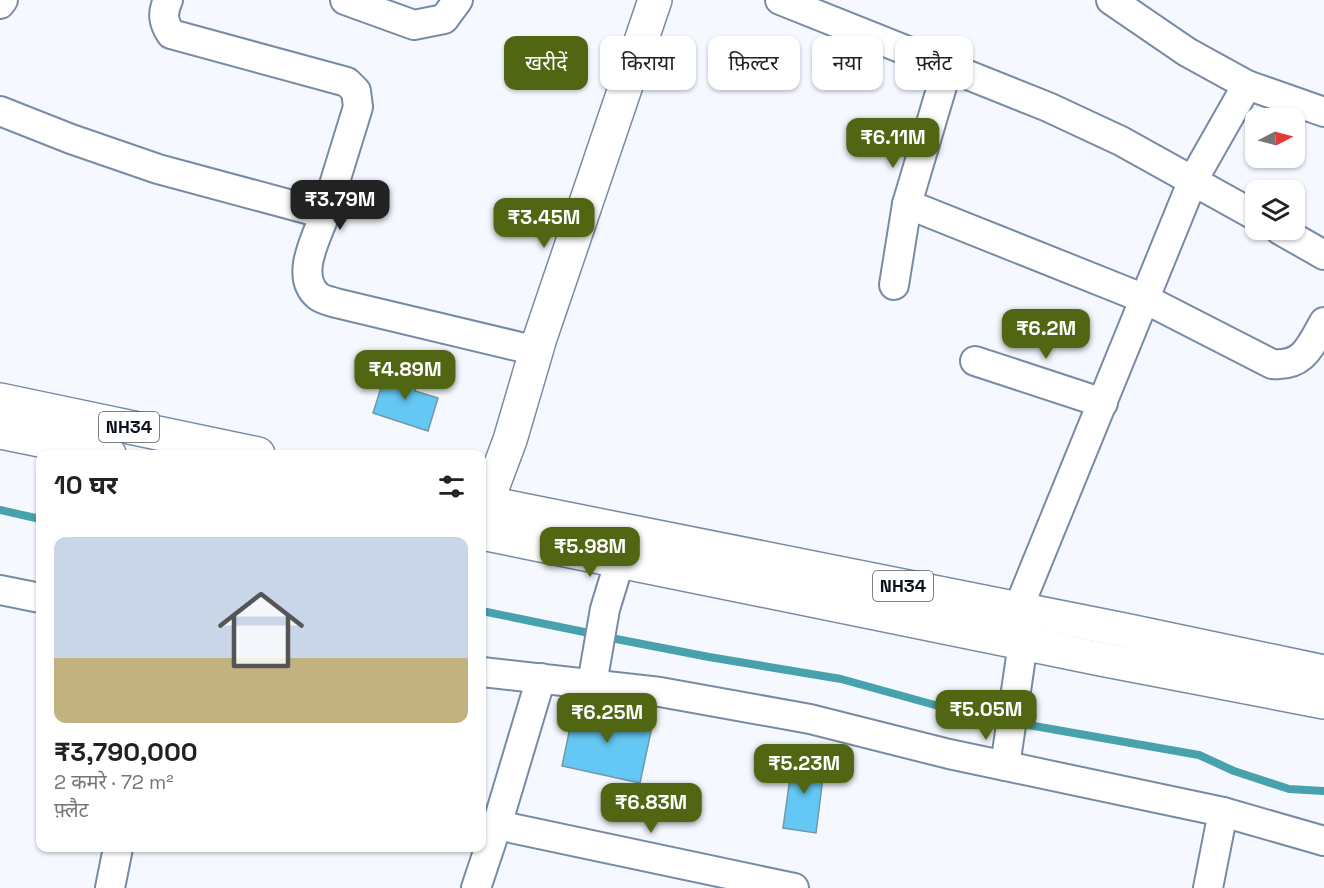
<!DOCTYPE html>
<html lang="hi">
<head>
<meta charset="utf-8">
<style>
	body { margin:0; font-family:"Space Grotesk","Noto Sans Devanagari",sans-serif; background:#f6f6f6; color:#222; height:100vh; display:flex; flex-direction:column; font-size:22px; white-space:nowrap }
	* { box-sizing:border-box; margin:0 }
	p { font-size:20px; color:#767676 }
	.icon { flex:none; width:33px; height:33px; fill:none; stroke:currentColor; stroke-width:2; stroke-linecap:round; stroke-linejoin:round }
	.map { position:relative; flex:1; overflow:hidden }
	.panel { position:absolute; left:36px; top:450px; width:450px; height:402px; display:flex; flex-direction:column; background:#fff; border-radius:12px; box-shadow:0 2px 4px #0004 }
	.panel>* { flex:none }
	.banner { position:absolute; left:504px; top:36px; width:570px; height:54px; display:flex; gap:12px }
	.needle { width:39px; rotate:84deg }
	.buttons { position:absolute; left:1245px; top:108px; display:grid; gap:12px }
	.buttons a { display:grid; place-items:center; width:60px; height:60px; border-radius:12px; background:#fff; box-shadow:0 2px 4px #0004; font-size:30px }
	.price { position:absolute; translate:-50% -51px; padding:0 14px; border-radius:12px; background:#516612; color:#fff; font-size:20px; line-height:39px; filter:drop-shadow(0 2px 3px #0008) }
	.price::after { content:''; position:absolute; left:50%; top:36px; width:18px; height:14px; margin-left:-9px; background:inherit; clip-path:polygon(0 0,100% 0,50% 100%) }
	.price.active { background:#222; color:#fff }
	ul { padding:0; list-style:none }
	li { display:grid; align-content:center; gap:12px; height:318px; padding:0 18px }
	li+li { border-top:2px solid #e0e0e0 }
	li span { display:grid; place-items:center; height:186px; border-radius:12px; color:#555 }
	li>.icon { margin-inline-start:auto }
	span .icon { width:108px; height:108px; fill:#fffc; stroke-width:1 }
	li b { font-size:26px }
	h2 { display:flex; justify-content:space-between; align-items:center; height:72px; padding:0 18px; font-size:26px }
	.chip { padding:0 21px; border-radius:12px; background:#fff; box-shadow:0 2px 4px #0004; font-size:21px; line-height:54px }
	.chip.active { background:#516612; color:#fff }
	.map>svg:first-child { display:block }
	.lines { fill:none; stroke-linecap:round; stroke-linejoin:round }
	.stream { stroke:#47a2ad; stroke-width:8 }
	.building { fill:#64c8f4; stroke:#7496a7; stroke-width:1.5 }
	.minor-casing { stroke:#778ba6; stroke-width:32 }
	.tertiary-casing { stroke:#778ba6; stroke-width:36 }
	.trunk-casing { stroke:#778ba6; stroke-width:36 }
	.minor { stroke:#fff; stroke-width:28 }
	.tertiary { stroke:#fff; stroke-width:33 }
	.trunk { stroke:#fff; stroke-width:33 }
	.labels { text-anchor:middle; stroke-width:6; stroke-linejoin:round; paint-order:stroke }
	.shield { fill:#fff; stroke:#545960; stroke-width:1.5 }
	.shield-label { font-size:18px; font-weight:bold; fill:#0b121c }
</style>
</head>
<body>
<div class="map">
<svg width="1324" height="888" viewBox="0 0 1324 888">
	<rect width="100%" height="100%" fill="#f5f9ff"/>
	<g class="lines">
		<!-- stream -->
		<g class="stream">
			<path d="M0,510l40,9"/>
			<path d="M482,611l112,23"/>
			<path d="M606,637l103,20 132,22 130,36 34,6"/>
			<path d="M1017,723l182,32 35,16 55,18 35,2"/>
		</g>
	</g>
	<!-- building -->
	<g class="building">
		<path d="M387,369l32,10 -4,12 23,7 -10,33 -55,-18z"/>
		<path d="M575,704l78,18 -13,61 -78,-17z"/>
		<path d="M793,756l32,5 -9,72 -33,-5z"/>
	</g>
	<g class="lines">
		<!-- minor casing -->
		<g class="minor-casing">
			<g id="minor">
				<path d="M345,0l69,25 30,-6 14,-19"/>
				<path d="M780,0l268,107 73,34 135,75"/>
				<path d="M1111,0l76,52 60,33 77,27"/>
				<path d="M0,4l3,-4"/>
				<path d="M0,111l71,28 87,30 167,45 33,-107 -2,-16 -9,-9 -176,-48c-8,-12 -9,-21 -3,-34"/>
				<path d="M907,204l238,95 127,65c32,3 38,-18 52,-42"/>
				<path d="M325,214c-8,23 -31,62 -7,82 5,4 12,5 18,7l201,48"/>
				<path d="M1280,230l44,25"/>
				<path d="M894,285l13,-81 41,-138"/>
				<path d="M975,361l128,42"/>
				<path d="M0,590l40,8"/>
				<path d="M482,672l178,20 150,27 139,35 274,58 101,29"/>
				<path d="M592,684l13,-75 15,-49"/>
				<path d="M1005,766l18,-123 -5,-34 175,-429 54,-95"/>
				<path d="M497,825l297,63"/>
				<path d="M110,888l8,-40"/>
				<path d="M476,888l21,-63 44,-147"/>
				<path d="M1208,888l15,-76"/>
			</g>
		</g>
		<!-- tertiary casing -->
		<g class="tertiary-casing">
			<path id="tertiary" d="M482,515l28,-75 30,-102 115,-338"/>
		</g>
		<!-- trunk casing -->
		<g class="trunk-casing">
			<g id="trunk">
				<path d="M0,400l258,54"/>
				<path d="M0,432l109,22"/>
				<path d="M482,502l642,128 200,42"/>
				<path d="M482,533l619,126 223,43"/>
			</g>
		</g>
		<!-- minor -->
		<use href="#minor" class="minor"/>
		<!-- tertiary -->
		<use href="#tertiary" class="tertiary"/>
		<!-- trunk -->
		<use href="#trunk" class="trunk"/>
	</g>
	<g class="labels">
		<!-- shield labels -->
		<g class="shield">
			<rect x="99" y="412" width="60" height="30" rx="4.5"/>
			<rect x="873" y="571" width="60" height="30" rx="4.5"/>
		</g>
		<g class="shield-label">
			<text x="129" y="433">NH34</text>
			<text x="903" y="592">NH34</text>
		</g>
	</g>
</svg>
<div class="buttons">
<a><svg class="needle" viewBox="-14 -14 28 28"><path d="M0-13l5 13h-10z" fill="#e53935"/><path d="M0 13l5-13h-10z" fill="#767676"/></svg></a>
<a><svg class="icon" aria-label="layers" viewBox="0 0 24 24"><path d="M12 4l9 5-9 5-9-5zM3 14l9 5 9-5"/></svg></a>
</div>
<b class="price" style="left:893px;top:169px">₹6.11M</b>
<b class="price active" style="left:340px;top:231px">₹3.79M</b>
<b class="price" style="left:544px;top:249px">₹3.45M</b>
<b class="price" style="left:1046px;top:360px">₹6.2M</b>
<b class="price" style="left:405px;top:401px">₹4.89M</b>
<b class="price" style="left:590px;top:578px">₹5.98M</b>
<b class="price" style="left:986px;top:741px">₹5.05M</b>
<b class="price" style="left:607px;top:744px">₹6.25M</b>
<b class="price" style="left:804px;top:795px">₹5.23M</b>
<b class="price" style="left:651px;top:834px">₹6.83M</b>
<div class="banner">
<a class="chip active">खरीदें</a>
<a class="chip">किराया</a>
<a class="chip">फ़िल्टर</a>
<a class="chip">नया</a>
<a class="chip">फ़्लैट</a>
</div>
<section class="panel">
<h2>10 घर<svg class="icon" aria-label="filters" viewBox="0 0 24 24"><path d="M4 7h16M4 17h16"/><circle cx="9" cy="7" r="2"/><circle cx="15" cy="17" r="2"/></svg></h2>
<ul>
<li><span style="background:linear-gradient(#c9d6e8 65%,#c2b280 0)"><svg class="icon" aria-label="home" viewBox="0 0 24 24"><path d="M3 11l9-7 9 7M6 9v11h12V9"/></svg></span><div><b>₹3,790,000</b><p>2 कमरे · 72 m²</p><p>फ़्लैट</p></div></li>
</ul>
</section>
</div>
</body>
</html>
